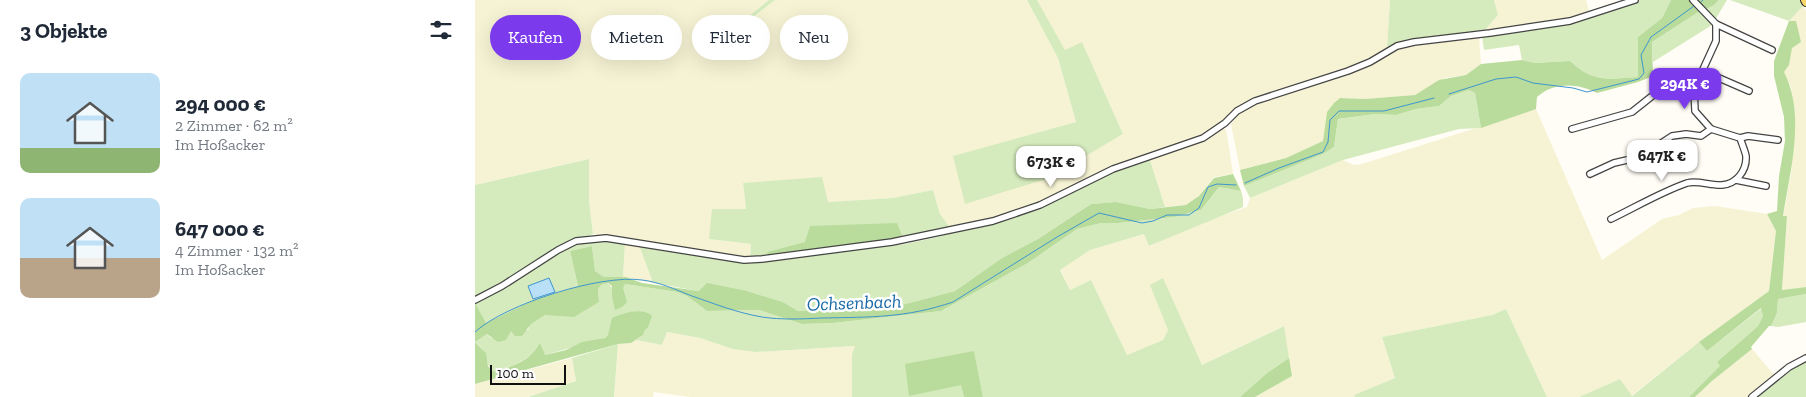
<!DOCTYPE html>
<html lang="de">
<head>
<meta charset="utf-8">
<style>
	body { margin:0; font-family:"Zilla Slab",serif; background:#f2f2f3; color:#1f2937; height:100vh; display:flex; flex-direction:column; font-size:19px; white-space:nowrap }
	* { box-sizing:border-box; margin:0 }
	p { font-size:16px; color:#747a83 }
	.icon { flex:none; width:28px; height:28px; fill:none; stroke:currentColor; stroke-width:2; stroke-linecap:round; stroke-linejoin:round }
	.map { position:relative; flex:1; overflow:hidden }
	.drawer { display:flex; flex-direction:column; background:#fff; width:475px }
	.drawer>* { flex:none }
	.banner { position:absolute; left:15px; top:15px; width:475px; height:45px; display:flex; gap:10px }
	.scale { position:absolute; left:15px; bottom:12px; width:76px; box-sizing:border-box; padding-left:5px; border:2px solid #111; border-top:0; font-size:14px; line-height:18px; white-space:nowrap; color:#111; -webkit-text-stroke:4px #fff; paint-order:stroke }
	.price { position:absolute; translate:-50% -42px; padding:0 11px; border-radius:10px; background:#fff; color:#222; font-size:16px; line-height:32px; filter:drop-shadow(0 1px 2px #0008) }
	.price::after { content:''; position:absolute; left:50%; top:30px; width:15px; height:11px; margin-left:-8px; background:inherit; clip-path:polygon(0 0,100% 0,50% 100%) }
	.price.selected { background:#7c3aed; color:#fff }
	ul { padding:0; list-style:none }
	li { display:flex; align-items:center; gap:15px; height:125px; padding:0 20px }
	li span { display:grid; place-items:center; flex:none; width:140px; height:100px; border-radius:10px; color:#555 }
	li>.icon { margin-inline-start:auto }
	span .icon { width:60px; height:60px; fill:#fffc; stroke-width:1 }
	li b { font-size:21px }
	h2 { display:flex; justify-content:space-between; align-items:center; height:60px; padding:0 20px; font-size:21px }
	.chip { padding:0 18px; border-radius:22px; background:#fff; box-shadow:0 5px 20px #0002; font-size:18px; line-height:45px }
	.chip.selected { background:#7c3aed; color:#fff }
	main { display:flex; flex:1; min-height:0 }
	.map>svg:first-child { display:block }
	.farmland { fill:#f6f3d4 }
	.green { fill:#d5ebbd }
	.forest { fill:#b9dc9c }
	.water { fill:#b9e0f7; stroke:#3f96cf }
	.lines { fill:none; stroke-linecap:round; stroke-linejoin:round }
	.stream { stroke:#3f96cf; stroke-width:1 }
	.minor-casing { stroke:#444; stroke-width:8 }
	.major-casing { stroke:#222; stroke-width:10 }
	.minor { stroke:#fff; stroke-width:5.5 }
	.major { stroke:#f9d66b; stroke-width:8 }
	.labels { text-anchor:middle; stroke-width:5; stroke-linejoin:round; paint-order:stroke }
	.water-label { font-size:19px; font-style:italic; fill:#1768a6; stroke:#fff }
</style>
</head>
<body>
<main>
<section class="drawer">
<h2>3 Objekte<svg class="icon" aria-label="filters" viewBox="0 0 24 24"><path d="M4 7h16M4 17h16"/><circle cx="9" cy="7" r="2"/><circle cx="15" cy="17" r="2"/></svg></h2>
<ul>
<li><span style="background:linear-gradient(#bfe0f5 75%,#8fb573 0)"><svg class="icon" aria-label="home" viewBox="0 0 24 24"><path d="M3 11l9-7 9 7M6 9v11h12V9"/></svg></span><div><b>294 000 €</b><p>2 Zimmer · 62 m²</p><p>Im Hoßacker</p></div></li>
<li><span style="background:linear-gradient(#bfe0f5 60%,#b9a48a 0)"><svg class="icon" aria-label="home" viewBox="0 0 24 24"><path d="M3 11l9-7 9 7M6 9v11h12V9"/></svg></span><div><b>647 000 €</b><p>4 Zimmer · 132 m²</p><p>Im Hoßacker</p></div></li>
</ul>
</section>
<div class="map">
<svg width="1331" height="397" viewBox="0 0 1331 397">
	<rect width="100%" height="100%" fill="#fffdf5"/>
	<!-- farmland -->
	<g class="farmland">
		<path d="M0,0h294l-69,55h4l71,-55h252l31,58 18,64 -122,34 95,22 74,-44 -41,-92 -17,9 -28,-51h353l-3,48 -5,6 -18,9 -107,35 -18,8 -13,14 -23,16 -99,36 -65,31 -47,15 -41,11 -11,-15 -7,-24 -40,8 -65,4 -85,-19 3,26 -37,30 42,5 -1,14 -157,-24 -4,-33 -1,-42 -113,26z"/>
		<path d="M1019,0h92l4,14 -8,2 -98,15 14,-16z"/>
		<path d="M1328,6l3,5v276l-24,3 5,-73h-4l8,-43 3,-54 -3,-33 -8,-15 6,-7 7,-43 -7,-1z"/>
		<path d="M1004,36l2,28 -15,11 -21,3 -30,17 -50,4 -25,-1 -17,43 -37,17 -46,12 -9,-46 8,-10 20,-11 99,-32 42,-23z"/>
		<path d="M1061,109l66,151 60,-41 17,-4 14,-7 22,-2 52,8 9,17 -7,60 -70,51 -68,54 -11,-17 -41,18h-32l-41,-88 -14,6 -110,22 13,41 -41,17 1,2h-100l37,-21 -9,-50 -81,39 -40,-86 -11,6 17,45 -5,10 -36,15 -36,-75 -21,10 -10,-21 30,-19 54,-16 6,12 48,-22 49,-17 3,-9 93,-38 11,5 8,-1z"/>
		<path d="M747,128l3,1 2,5 6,40 -19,3 -15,19 -12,9 -22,2 -15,-47 57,-23z"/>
		<path d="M150,243l14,2 14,38 -30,-6z"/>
		<path d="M192,332l33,6 56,14 100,-6 -4,9v42h-162l-36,-5 -1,5h-39l4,-53 13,-1 5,-3 26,5z"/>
		<path d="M1277,349l23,27 -28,21h-52l17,-16z"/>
		<path d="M97,358l4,23 -48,16h-53v-13z"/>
	</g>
	<!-- green -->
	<g class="green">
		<path d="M294,0h6l-71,55h-4l-1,-2 9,-4z"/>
		<path d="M552,0h10l28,50 17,-8 41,92 -74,44 -84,26 -12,-48 123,-34 -18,-64z"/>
		<path d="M915,0h104l4,15 -14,16 -75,8 -22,8z"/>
		<path d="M1166,0h30l-9,18 -24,19v40c-29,2 -45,6 -68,-16l-37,2 -11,-3 -3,-15 -35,5 -2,-14 95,-15z"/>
		<path d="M1244,0h8l-15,25 -59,37 -1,-20 48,-31 13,-5z"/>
		<path d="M1255,0h70l3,6 -14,15z"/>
		<path d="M994,90l6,3 6,35 -22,1 -116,31 -93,38 -6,-12 79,-32 11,-7 4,-28 37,-5 21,1 20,-6 23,-3 12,-10z"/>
		<path d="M114,159v42l4,33 -35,15 -83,49v-113z"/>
		<path d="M675,160l15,47 -15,2 -34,-7 -25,2 -53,35 -36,19 -47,33 -61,16 -39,-1 -57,5 -15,-9 -36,-11h-48l-46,-8 -14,-38 90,15 33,2 143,-18 33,-7 109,-32 63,-32z"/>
		<path d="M347,177l6,25 65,-4 40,-8 7,24 11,15 -48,9 -97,4 -38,10v5l-18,1 1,-14 -42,-5 3,-30h34l-3,-26z"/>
		<path d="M744,187l22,4 2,7v9l-94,39 -5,-12 -54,16 -30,20 10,20 21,-10 36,75 36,-15 5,-10 -18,-45 13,-7 39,87 82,-39 5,32 -22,15 -27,24h-257l-9,-45 -13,32 3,13h-112v-42l3,-9 -99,6 -23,-3 -33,-11 -33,-6 -5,13 -26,-5 7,-5h-35l-3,3 -60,17 -7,-8c-11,14 -28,21 -46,24 -9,-12 -1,-16 -17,-29l12,-8 4,4 20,-7 17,-1 2,-6 15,-9 42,-7 12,-6 -1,-13 3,-4 7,-2 5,6 -1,7 13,-12 52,8 10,4 20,15 52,-1 43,14 31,-1 108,-12 87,-48 49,-34 24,-6h18l55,-6 27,-7z"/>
		<path d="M122,240l28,3 -2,34h-19l-9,-6 -3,-25 -22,5 8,35 -47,15 -46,22 -10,-20 93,-56 14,-5z"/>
		<path d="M1331,294v28l-28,5 -7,-1 6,-13 1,-14z"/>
		<path d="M1287,308l1,8 -5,10 -41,36 4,4 -32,31h-110l41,-18 12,17 67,-54 8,9z"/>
		<path d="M1031,309l41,88h-192l-1,-2 41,-17 -13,-41 110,-22z"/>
		<path d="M143,344l-4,53h-86l48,-16 -4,-23z"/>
		<path d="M1331,361v36h-51l36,-29z"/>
	</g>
	<!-- forest -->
	<g class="forest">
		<path d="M1196,0h48l-6,6 -13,5 -48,31 1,34 -15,6 -41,11c-20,-10 -43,-11 -60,4l-1,12 -55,19 -6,-35 -6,-3 -18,6 -12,10 -23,3 -20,6 -21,-1 -37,5 -4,28 -11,7 -79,32 -4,-16 46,-12 37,-17 4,-29 7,-9 6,-5 25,1 50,-4 24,-15 27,-5 15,-11 41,-4 12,3 36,-2c23,22 39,18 68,16v-40l24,-19z"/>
		<path d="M1314,21h7l5,21 -9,6 -3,17 -5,7c22,43 6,99 -1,144h4l-5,74 24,-3v7l-28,5 -1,14 -6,13h-2l-18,21 1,2 -40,32 -17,16h-6l31,-31 -3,-4 41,-36 5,-10 -2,-8 -54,43 -8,-9 70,-51 7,-60 -9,-17 10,-3 2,-35 6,-35 -1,-24 -10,-41v-15z"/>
		<path d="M758,174l8,17 -22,-4 -18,23 -27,7 -55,6h-18l-24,6 -49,34 -87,48 -108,12 -31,1 -43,-14 -52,1 -20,-15 -10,-4 -52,-8 -2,4 4,14 -5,5 -7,3 -3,-14v-10l-4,-3 -7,2 -3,4 1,13 -25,15 -29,-2 -14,9 -9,12h-7l-4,-5 -5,9 -8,2 -11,-8 -12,8 11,11 2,13 4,5c19,-3 38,-10 48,-28l5,12 21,-5 16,-8 23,-4 3,-3 4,-17c12,-5 30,-11 40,-2l-4,11 -4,4 -1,4 -12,8 -13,1 -143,40v-81l11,20 45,-22 47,-15 -8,-35 22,-5 3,25 9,6h22l16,6 57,8 8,-8 40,8 36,11 15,9 57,-5 39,1 61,-16 47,-33 36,-19 53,-35 25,-2 34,7 36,-4 13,-9 15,-18z"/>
		<path d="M422,223l6,15 -135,19 -1,-5 38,-10 5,-16z"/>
		<path d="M499,351l9,46h-19l-3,-12 -52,11 -4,-32z"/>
		<path d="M814,358l3,18 -37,21h-15l27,-24z"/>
	</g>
	<!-- water -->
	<path class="water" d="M74,278l6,14 -22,7 -5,-13z"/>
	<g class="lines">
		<!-- stream -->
		<g class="stream">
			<path d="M1225,3l3,-3"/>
			<path d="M974,94l47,-15 20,-2 17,6 40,5 14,4 52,-13 5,-6 -3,-18 10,-18 43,-31"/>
			<path d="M770,183l34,-15 44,-16 5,-10 2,-22 9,-9h45l50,-13"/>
			<path d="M0,332c30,-28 126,-58 167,-52 18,2 34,10 50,16 23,8 46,17 70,21 19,3 41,2 60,1 49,-1 84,0 131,-16l104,-65 42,-24 43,10 11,-2 14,-6h22l10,-7 9,-21 9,-3 19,1"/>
		</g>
		<!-- minor casing -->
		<g class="minor-casing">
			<g id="minor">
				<path d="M1241,24l56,26"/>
				<path d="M1228,71l46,20"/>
				<path d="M1097,129l60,-17 29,-23 18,-5h17"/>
				<path d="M1265,138l8,-2 30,4"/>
				<path d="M1115,174l24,-11 26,-6 32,-21 14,-2 15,2 10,-7"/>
				<path d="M1261,180l30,6"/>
				<path d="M1136,219c25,-12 50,-27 76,-36 11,-3 24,3 35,2 14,-1 25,-14 24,-29 -1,-5 -4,-12 -6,-18l-29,-9 -16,-18 -1,-22 22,-48v-17l-23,-24"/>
				<path d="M0,300l27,-14 56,-36 18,-9 30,-3 138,22 18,-1 130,-17 101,-21 47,-16 73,-36 90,-31 22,-15 12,-12 18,-10 93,-30 22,-9 27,-16 17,-4 76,-9 80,-12 65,-21"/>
				<path d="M1277,397l37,-30 17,-9"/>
			</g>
		</g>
		<!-- major casing -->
		<g class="major-casing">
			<path id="major" d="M1330,0l1,2"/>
		</g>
		<!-- minor -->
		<use href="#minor" class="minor"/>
		<!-- major -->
		<use href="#major" class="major"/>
	</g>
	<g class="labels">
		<!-- water labels -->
		<g class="water-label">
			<text transform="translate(379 302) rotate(-2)" y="7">Ochsenbach</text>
		</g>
	</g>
</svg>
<div class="scale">100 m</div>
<b class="price selected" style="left:1210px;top:110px">294K €</b>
<b class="price" style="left:1187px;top:182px">647K €</b>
<b class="price" style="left:576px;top:188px">673K €</b>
<div class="banner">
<a class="chip selected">Kaufen</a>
<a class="chip">Mieten</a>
<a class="chip">Filter</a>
<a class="chip">Neu</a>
</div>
</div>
</main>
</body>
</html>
